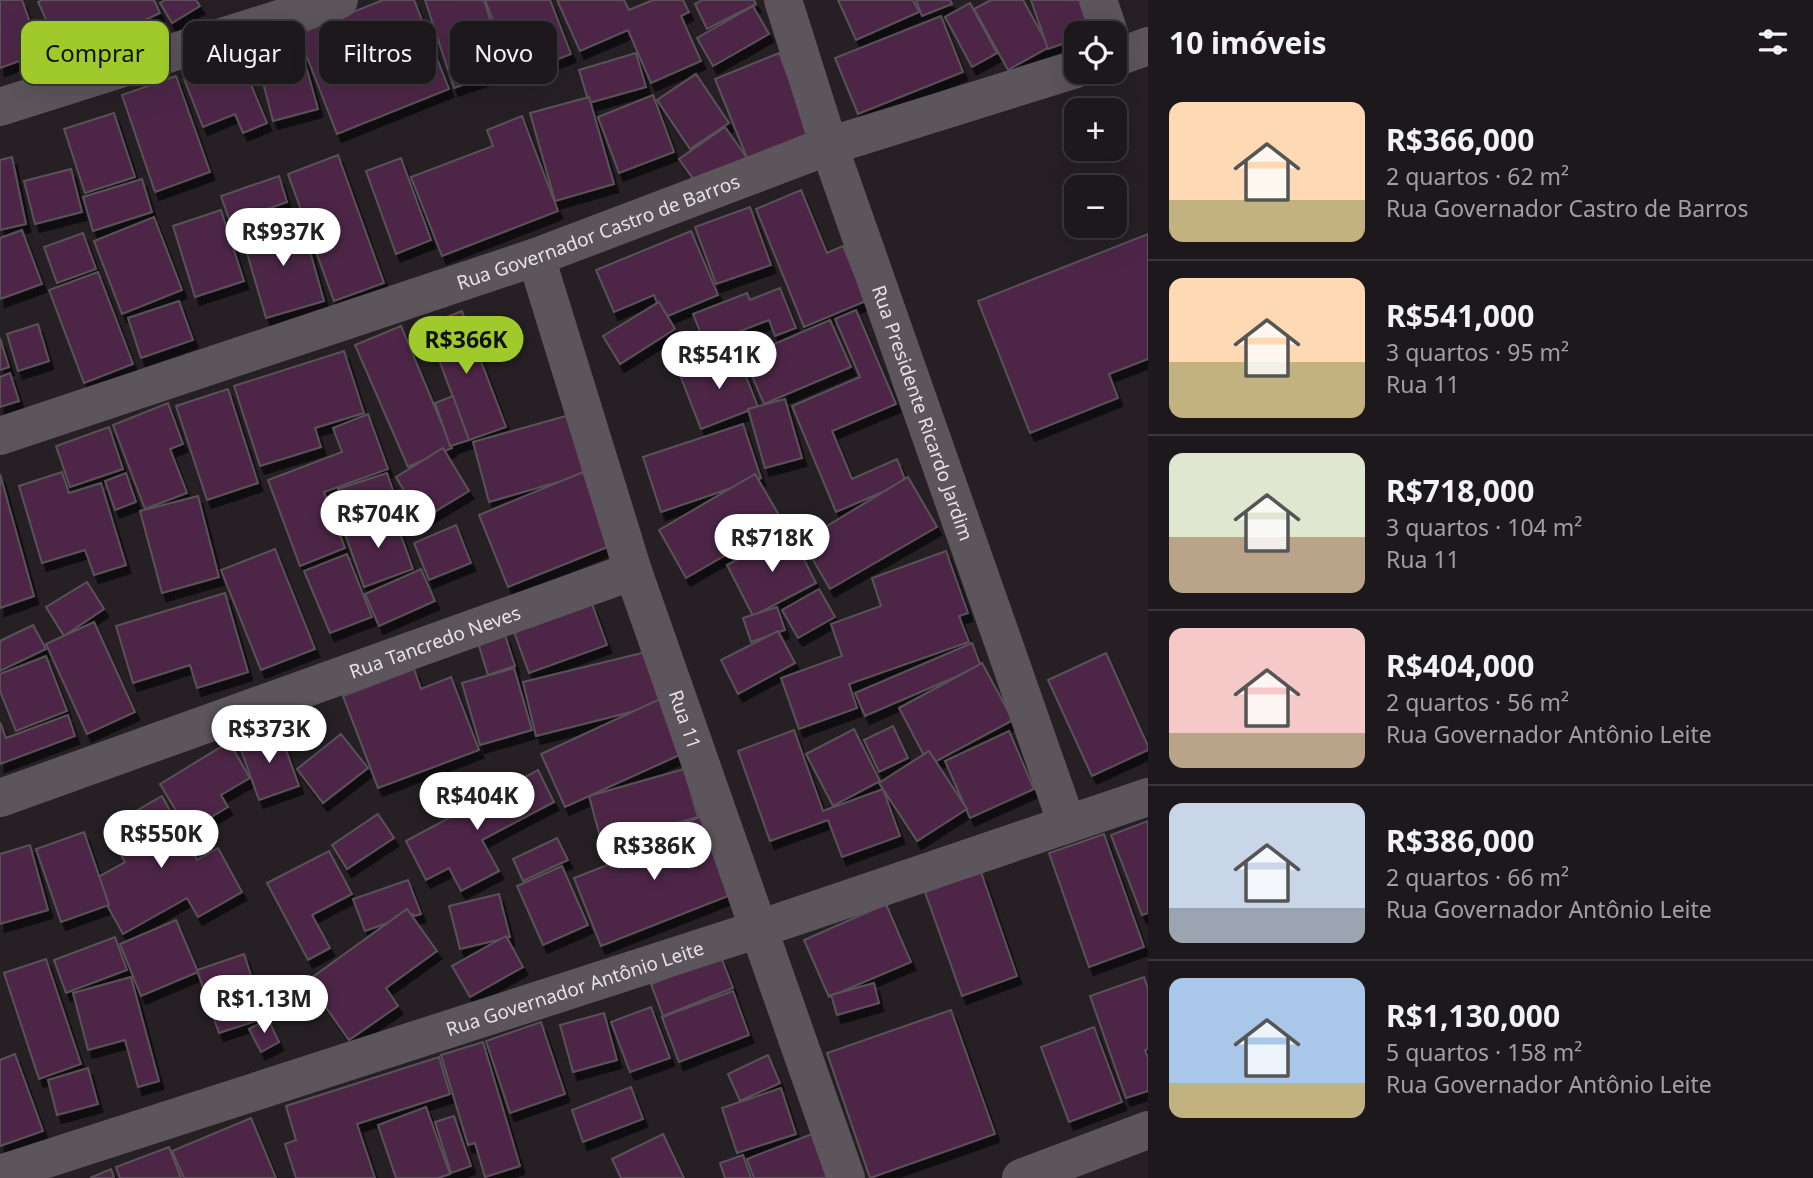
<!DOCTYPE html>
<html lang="pt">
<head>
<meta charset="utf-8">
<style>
	body { margin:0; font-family:"Noto Sans",sans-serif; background:#252125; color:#f1f3f6; height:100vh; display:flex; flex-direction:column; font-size:26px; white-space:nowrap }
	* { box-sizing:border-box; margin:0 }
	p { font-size:23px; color:#a0a0a3 }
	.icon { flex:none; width:38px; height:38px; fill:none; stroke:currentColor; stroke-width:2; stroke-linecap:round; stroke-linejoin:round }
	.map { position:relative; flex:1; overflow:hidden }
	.side { display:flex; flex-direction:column; background:#1c181c; width:665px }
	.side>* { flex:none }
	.hud { position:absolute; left:21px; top:21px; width:665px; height:63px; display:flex; gap:14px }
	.tools { position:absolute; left:1064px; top:21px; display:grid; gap:14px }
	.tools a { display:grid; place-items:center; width:63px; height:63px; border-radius:14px; background:#1c181c; box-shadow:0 7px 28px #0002,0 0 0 2px #3a373b; font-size:35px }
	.price { position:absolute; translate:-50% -60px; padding:0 16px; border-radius:24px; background:#fff; color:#222; font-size:23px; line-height:46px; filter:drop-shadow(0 2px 4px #0008) }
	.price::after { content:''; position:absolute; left:50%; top:42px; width:21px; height:16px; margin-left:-10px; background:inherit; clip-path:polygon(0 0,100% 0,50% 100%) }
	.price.active { background:#a0c92b; color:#111 }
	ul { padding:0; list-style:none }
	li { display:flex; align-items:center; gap:21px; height:175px; padding:0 21px }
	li+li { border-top:2px solid #3a373b }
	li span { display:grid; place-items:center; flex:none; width:196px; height:140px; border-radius:14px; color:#555 }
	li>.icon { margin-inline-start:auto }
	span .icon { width:84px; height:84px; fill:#fffc; stroke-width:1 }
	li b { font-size:30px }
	h2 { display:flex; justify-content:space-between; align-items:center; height:84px; padding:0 21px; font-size:30px }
	.pill { padding:0 24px; border-radius:14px; background:#1c181c; box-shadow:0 7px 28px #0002,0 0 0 2px #3a373b; font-size:24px; line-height:63px }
	.pill.active { background:#a0c92b; color:#111 }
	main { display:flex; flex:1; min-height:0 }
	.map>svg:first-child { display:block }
	.building { fill:#4d2746; stroke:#595257; stroke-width:2; filter:url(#shadow) }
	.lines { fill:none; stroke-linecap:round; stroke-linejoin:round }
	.street { stroke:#5c555b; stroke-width:38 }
	.labels { text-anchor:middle; stroke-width:7; stroke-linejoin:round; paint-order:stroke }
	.street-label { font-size:19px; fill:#e6e2e5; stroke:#262025 }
</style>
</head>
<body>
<main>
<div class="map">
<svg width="1148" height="1178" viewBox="0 0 1148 1178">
	<defs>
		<filter id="shadow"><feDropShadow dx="4.5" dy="8" stdDeviation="0" flood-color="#0009"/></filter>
	</defs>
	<rect width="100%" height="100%" fill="#262025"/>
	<!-- building -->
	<g class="building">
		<path d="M0,0h22l19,53 -41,15z"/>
		<path d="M42,0h112l6,13 -96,45 -26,-56z"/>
		<path d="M165,0h31l4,6 -28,17 -12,-20z"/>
		<path d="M383,0h31l35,89 -112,45 -39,-100z"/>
		<path d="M425,0h59l22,70 -52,18z"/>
		<path d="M485,0h65l21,54 -56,22z"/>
		<path d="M557,0h67l5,10 24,-10h30l6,12 -8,4 20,45 -50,22 -23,-53 -48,21z"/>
		<path d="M702,0h52l2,4 -49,25 -12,-25z"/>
		<path d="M838,0h75l6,12 -63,28z"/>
		<path d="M916,0h34l2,4 -30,12z"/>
		<path d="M991,0h32l26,47 -41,23 -34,-61z"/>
		<path d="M1031,0h52l8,33h-15v6l-28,10z"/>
		<path d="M970,3l27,50 -25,14 -27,-50z"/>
		<path d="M753,6l16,28 -56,32 -16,-28z"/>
		<path d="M941,16l22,56 -105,42 -23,-56z"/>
		<path d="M302,52l16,57 -45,12 -15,-58z"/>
		<path d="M636,53l10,34 -57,16 -10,-33z"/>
		<path d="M779,53l31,80 -63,25 -32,-79z"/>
		<path d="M239,56l28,67 -24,10 -8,-19 -32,13 -19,-48z"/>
		<path d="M696,74l33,49 -39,26 -33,-49z"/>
		<path d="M176,76l34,96 -55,20 -33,-97z"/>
		<path d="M653,95l21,57 -55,21 -21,-56z"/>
		<path d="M589,97l25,87 -59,17 -25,-88z"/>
		<path d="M114,113l21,64 -50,16 -21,-64z"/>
		<path d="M522,116l36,95 -116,45 -31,-79 82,-31 -6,-16z"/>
		<path d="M725,127l22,31 -46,32 -22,-31z"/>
		<path d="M338,155l46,128 -50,18 -46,-127z"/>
		<path d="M12,157l14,67 -26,6v-70z"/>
		<path d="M401,158l30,82 -35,14 -30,-83z"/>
		<path d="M71,169l11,43 -47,12 -11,-43z"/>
		<path d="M279,176l8,26 -57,20 -9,-26z"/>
		<path d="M142,179l10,33 -59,19 -10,-34z"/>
		<path d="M801,190l26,63 16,-7 23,55 -62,26 -48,-118z"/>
		<path d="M750,207l21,58 -55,19 -21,-57z"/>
		<path d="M221,210l23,71 -49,16 -22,-71z"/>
		<path d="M154,217l28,73 -60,24 -28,-73z"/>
		<path d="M301,219l23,82 -58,17 -24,-82z"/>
		<path d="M22,230l20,54 -42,15v-61z"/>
		<path d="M691,231l27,64 -55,23 -9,-23 -40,17 -18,-42z"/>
		<path d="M83,233l13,36 -39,14 -13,-36z"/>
		<path d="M1148,234v125l-39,15 9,24 -88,35 -52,-132z"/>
		<path d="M98,272l35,92 -49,19 -35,-93z"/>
		<path d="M780,288l16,40 -21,8 -6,-16 -34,13 5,16 -28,12 -19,-47 54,-21 3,7z"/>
		<path d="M179,301l14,39 -52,18 -13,-40z"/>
		<path d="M659,302l16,27 -55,35 -17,-28z"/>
		<path d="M856,310l40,94 -64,27 20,48 45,-20 9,23 -70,30 -44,-106 68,-29 -25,-58z"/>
		<path d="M462,311l44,116 -37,13 -43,-115z"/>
		<path d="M830,320l21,47 -87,37 -20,-47z"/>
		<path d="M38,324l11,37 -31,10 -11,-37z"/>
		<path d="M401,326l51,122 -44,19 -53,-122z"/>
		<path d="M0,338l9,29 -9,3z"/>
		<path d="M344,351l20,62 -49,15 6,19 -61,19 -26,-80z"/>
		<path d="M737,353l21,54 -57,22 -21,-54z"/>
		<path d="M10,373l9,28 -19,6v-30z"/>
		<path d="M228,389l30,94 -51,17 -31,-94z"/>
		<path d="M453,396l16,44 -19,6 -15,-43z"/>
		<path d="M785,399l17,59 -37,10 -17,-59z"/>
		<path d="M168,403l15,41 -13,5 17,44 -42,16 -32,-84z"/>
		<path d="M368,414l20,55 -64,23 21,56 -45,18 -32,-86 74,-28 -9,-24z"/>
		<path d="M573,414l16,59 -100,29 -16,-60z"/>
		<path d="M743,424l18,54 -100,34 -18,-55z"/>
		<path d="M109,427l14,42 -53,18 -14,-41z"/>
		<path d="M443,448l26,43 -48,29 -25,-43z"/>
		<path d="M62,472l7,21 32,-10 25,82 -32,10 -9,-25 -43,13 -23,-77z"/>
		<path d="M583,472l32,72 -107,43 -29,-72z"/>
		<path d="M126,473l10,29 -21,8 -10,-29z"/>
		<path d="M387,473l10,29 -49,17 -10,-30z"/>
		<path d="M0,474l34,122 -34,12z"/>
		<path d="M755,474l28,48 -97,56 -27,-48z"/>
		<path d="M908,477l29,50 -107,62 -28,-48z"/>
		<path d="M198,496l21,81 -57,16 -22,-82z"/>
		<path d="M393,514l20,55 -49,18 -20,-56z"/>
		<path d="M456,525l15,38 -42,17 -15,-37z"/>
		<path d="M790,532l26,51 -63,33 -26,-51z"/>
		<path d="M275,549l40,100 -54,21 -40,-100z"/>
		<path d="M946,551l22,62 -9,3 10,26 -120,42 8,24 -58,21 -18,-51 61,-22 -11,-32 50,-18 -9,-28z"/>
		<path d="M347,554l25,63 -42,16 -26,-62z"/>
		<path d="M421,569l14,32 -56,25 -14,-32z"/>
		<path d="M87,582l17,27 -40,27 -18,-29z"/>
		<path d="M819,589l16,28 -37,21 -16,-28z"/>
		<path d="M225,593l23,79 -51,16 -7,-23 -57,18 -17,-57z"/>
		<path d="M592,604l15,41 -78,28 -15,-41z"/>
		<path d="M777,607l8,23 -34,12 -8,-24z"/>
		<path d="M94,622l41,90 -48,22 -41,-90z"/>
		<path d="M33,625l13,24 -46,22v-30z"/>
		<path d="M778,631l17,32 -57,31 -17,-34z"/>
		<path d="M505,635l10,31 -27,9 -10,-32z"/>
		<path d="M972,643l9,23 -116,50 -10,-23z"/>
		<path d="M650,651l13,53 -127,32 -13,-54z"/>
		<path d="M1106,653l42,93v4l-56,26 -44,-96z"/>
		<path d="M46,656l21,55 -51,20 -16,-40v-17z"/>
		<path d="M982,663l31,57 -84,45 -30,-57z"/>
		<path d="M514,668l18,62 -52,15 -18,-62z"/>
		<path d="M414,669l7,20 30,-12 28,73 -101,38 -35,-92z"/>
		<path d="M660,699l24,54 -119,54 -24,-53z"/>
		<path d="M68,715l7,21 -75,28v-42l6,16z"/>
		<path d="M893,726l15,32 -29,14 -15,-32z"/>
		<path d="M854,729l26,52 -47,25 -27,-52z"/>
		<path d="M279,730l20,56 -40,14 -20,-56z"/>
		<path d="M794,730l29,81 60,-22 17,47 -58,21 -14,-37 -58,21 -32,-90z"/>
		<path d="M1009,731l25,58 -64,29 -25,-57z"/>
		<path d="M341,734l27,34 -45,35 -26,-34z"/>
		<path d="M229,742l21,36 -29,17 7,12 -40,24 -28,-47z"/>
		<path d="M929,751l38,58 -50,32 -38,-58z"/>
		<path d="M684,769l14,48 -96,27 -13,-48z"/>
		<path d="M538,770l16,32 -72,38 17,31 -38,20 -12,-23 -23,12 -20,-39z"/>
		<path d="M162,796l35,64 21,-12 24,44 -44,25 -11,-19 -64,36 -30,-54 32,-18 -19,-34z"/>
		<path d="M378,814l16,24 -47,31 -15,-24z"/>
		<path d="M702,816l31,78 -132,52 -27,-68 41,-16 -4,-10z"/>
		<path d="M1148,821v92l-6,2 -31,-80z"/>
		<path d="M84,832l25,73 -48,17 -25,-73z"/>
		<path d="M1104,834l40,113 -55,20 -40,-114z"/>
		<path d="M557,838l11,22 -45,21 -10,-22z"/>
		<path d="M30,845l18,65 -48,14v-70z"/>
		<path d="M329,851l23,43 -40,21 18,33 -22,12 -41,-77z"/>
		<path d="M562,866l26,59 -45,20 -26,-59z"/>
		<path d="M981,872l36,104 -55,20 -37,-104z"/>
		<path d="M408,880l13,34 -7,2 -1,-2 -48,17 -12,-32z"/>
		<path d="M499,894l11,43 -50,12 -11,-43z"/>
		<path d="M886,904l25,58 -82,35 -25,-57z"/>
		<path d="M407,909l30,42 -51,37 12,18 -49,34 -42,-59z"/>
		<path d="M176,920l22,52 -57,24 -21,-52z"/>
		<path d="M506,936l17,31 -53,30 -18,-31z"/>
		<path d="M115,937l12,33 -61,23 -12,-33z"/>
		<path d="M244,954l21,64 -46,15 -22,-63z"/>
		<path d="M721,957l12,31 -70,28 -12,-32z"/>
		<path d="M46,959l35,105 -42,15 -35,-106z"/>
		<path d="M131,977l28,104 -21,6 -13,-47 -37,10 -15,-57z"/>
		<path d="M1144,977l4,12v60l-3,1 3,8v33l-22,7 -36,-102z"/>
		<path d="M874,983l5,20 -42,12 -6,-20z"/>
		<path d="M733,991l16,44 -70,27 -17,-45z"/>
		<path d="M651,1007l19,51 -40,14 -19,-50z"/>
		<path d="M951,1010l44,124 -125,44 -43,-125z"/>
		<path d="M604,1013l13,47 -44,12 -13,-47z"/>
		<path d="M268,1019l11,23 -18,10 -12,-23z"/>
		<path d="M541,1022l24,72 -55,19 -24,-72z"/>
		<path d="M1094,1027l28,75 -53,20 -28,-75z"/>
		<path d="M483,1042l37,124 -35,11 -10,-34 -7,2 -27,-90z"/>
		<path d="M15,1054l28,77 -43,15v-86z"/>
		<path d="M768,1055l12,28 -40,18 -12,-27z"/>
		<path d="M439,1057l11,37 -93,30 18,54h-79l-11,-34 11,-4 -10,-34z"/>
		<path d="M88,1068l10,36 -41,11 -9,-35z"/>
		<path d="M631,1087l12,32 -60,23 -11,-32z"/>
		<path d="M781,1088l15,46 -59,19 -15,-45z"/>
		<path d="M426,1107l24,67 -12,4h-42l-18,-53z"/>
		<path d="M454,1116l17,50 -20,7 -16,-51z"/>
		<path d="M251,1118l25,60h-92l-12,-27z"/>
		<path d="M663,1134l21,44h-63l-9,-19z"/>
		<path d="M812,1134l17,44h-75l-7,-19z"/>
		<path d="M169,1147l12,31h-61l-4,-11z"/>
		<path d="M743,1155l8,23h-26l-5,-15z"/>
		<path d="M111,1169l3,9h-24z"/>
	</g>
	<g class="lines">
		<!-- street -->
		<g class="street">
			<path id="s1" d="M783,0l46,146 238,678"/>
			<path d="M1098,0l11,33"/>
			<path d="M1115,58l33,-12"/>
			<path d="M0,107l339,-107"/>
			<path id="s2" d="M536,257l97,314 213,607"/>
			<path id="s3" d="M0,436l536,-179 293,-111 247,-77"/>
			<path id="s4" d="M0,798l633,-227"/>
			<path id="s5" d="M0,1174l759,-245 389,-132"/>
			<path d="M1021,1178l127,-48"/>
		</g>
	</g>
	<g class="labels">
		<!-- street labels -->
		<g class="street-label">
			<text dy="7" stroke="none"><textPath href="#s3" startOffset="632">Rua Governador Castro de Barros</textPath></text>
			<text dy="7" stroke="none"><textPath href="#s1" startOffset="436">Rua Presidente Ricardo Jardim</textPath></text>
			<text dy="7" stroke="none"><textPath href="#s4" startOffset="462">Rua Tancredo Neves</textPath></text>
			<text dy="7" stroke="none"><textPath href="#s2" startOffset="486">Rua 11</textPath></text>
			<text dy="7" stroke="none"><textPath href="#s5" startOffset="604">Rua Governador Antônio Leite</textPath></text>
		</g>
	</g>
</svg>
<div class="tools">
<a><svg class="icon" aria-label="locate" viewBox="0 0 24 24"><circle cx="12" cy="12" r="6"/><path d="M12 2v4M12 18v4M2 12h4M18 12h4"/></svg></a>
<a>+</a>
<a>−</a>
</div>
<b class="price" style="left:283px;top:268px">R$937K</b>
<b class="price active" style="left:466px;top:376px">R$366K</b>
<b class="price" style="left:719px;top:391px">R$541K</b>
<b class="price" style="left:378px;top:550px">R$704K</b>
<b class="price" style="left:772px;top:574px">R$718K</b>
<b class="price" style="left:269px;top:765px">R$373K</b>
<b class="price" style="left:477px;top:832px">R$404K</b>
<b class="price" style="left:161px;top:870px">R$550K</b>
<b class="price" style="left:654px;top:882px">R$386K</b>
<b class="price" style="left:264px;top:1035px">R$1.13M</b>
<div class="hud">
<a class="pill active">Comprar</a>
<a class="pill">Alugar</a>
<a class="pill">Filtros</a>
<a class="pill">Novo</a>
</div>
</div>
<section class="side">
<h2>10 imóveis<svg class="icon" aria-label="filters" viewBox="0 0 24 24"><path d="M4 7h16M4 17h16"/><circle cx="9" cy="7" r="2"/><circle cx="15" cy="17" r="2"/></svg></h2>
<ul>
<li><span style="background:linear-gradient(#ffd9b3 70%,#c2b280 0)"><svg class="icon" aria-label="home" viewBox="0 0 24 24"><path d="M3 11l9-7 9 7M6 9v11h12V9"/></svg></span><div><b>R$366,000</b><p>2 quartos · 62 m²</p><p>Rua Governador Castro de Barros</p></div></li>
<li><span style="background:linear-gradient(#ffd9b3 60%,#c2b280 0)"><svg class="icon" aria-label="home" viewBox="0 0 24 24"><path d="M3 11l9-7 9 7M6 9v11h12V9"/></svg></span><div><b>R$541,000</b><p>3 quartos · 95 m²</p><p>Rua 11</p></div></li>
<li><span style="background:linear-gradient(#dfe7d0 60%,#b9a48a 0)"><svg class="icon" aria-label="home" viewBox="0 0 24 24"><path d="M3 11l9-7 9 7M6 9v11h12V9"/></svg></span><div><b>R$718,000</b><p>3 quartos · 104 m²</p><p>Rua 11</p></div></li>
<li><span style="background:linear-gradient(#f6c9c9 75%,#b9a48a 0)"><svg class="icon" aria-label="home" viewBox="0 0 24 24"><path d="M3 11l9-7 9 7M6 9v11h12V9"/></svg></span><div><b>R$404,000</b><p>2 quartos · 56 m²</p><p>Rua Governador Antônio Leite</p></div></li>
<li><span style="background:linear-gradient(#c9d6e8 75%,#9aa5b1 0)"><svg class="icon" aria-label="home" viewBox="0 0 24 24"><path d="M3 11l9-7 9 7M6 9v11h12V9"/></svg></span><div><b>R$386,000</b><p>2 quartos · 66 m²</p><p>Rua Governador Antônio Leite</p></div></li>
<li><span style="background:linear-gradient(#a9c7e8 75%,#c2b280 0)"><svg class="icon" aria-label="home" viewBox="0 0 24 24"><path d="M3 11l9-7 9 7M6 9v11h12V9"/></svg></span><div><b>R$1,130,000</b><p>5 quartos · 158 m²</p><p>Rua Governador Antônio Leite</p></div></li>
</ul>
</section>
</main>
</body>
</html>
